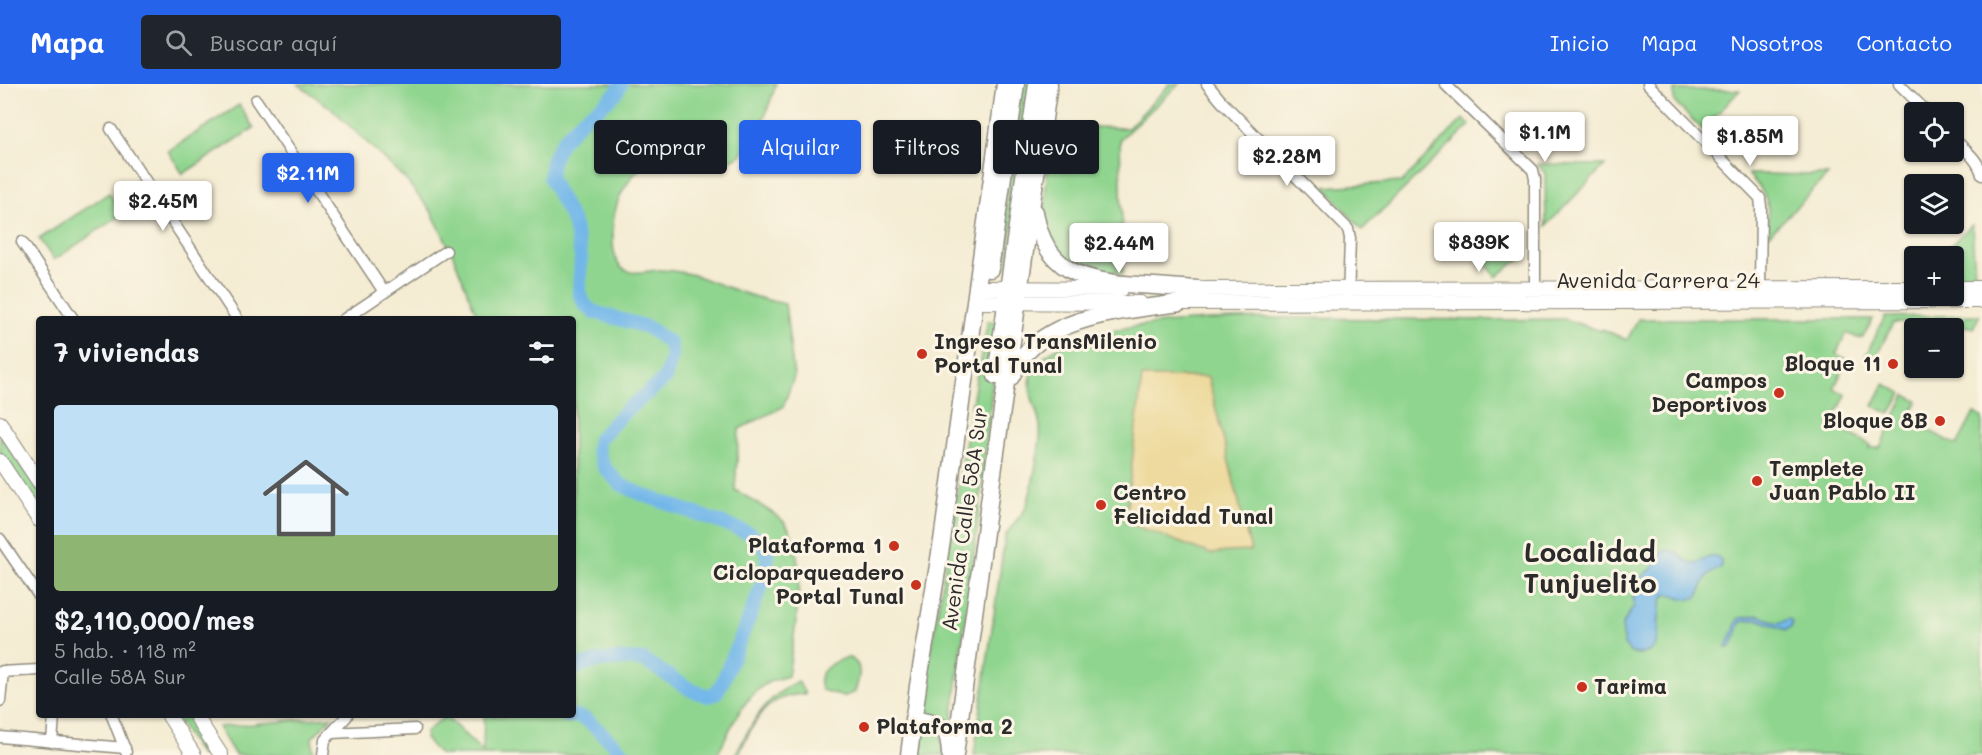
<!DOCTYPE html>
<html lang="es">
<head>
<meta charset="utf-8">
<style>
	body { margin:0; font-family:Mali,sans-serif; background:#20242c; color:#f1f3f6; height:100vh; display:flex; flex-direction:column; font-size:22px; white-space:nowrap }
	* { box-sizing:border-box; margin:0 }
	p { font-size:20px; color:#9ea1a6 }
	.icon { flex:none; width:33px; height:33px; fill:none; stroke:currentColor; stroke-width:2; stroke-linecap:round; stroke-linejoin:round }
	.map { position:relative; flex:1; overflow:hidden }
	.drawer { position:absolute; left:36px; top:232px; width:540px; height:402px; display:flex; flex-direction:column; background:#171b24; border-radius:6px; box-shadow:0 2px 4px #0004 }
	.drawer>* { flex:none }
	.guide { position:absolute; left:594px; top:36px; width:570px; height:54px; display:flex; gap:12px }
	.tools { position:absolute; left:1904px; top:18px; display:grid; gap:12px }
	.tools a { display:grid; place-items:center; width:60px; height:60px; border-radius:6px; background:#171b24; box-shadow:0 2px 4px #0004; font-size:30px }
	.price { position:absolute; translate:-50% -51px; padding:0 14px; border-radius:6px; background:#fff; color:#222; font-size:20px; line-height:39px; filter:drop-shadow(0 2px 3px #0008) }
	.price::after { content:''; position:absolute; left:50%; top:36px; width:18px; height:14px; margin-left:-9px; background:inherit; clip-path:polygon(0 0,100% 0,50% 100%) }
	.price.active { background:#2563eb; color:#fff }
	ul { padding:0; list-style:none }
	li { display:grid; align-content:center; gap:12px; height:318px; padding:0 18px }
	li+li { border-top:2px solid #363941 }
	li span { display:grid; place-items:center; height:186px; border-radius:6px; color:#555 }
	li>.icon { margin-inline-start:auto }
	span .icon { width:108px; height:108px; fill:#fffc; stroke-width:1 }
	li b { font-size:26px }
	h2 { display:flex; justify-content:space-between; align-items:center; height:72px; padding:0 18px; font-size:26px }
	.chip { padding:0 21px; border-radius:6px; background:#171b24; box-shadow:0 2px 4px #0004; font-size:21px; line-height:54px }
	.chip.active { background:#2563eb; color:#fff }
	header { display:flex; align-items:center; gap:36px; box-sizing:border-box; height:84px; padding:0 30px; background:#2563eb; color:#fff }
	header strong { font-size:28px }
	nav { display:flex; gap:33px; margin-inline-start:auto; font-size:21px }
	.search { width:420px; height:54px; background:#20242c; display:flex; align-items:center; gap:15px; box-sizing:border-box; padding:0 21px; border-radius:6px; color:#9ea1a6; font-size:22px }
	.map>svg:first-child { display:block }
	.green { fill:#90d58f; stroke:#5e805d; stroke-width:1.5 }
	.sand { fill:#eeda9e; stroke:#8c8264; stroke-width:1.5 }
	.water { fill:#73b7e9; stroke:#4f718a; stroke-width:1.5 }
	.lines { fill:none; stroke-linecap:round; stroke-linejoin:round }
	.river { stroke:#73b7e9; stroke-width:14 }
	.minor-casing { stroke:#908c7f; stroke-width:13 }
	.major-casing { stroke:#908c7f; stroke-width:16 }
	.highway-casing { stroke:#908c7f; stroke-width:19 }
	.minor { stroke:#fff; stroke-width:10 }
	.major { stroke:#fff; stroke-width:14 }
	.highway { stroke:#fff; stroke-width:16 }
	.poi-dot { fill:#c8321e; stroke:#fcf5e5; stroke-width:2 }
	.labels { text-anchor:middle; stroke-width:6; stroke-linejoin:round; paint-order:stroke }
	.street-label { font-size:21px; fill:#2b2b2b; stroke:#fcf5e5 }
	.poi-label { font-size:21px; font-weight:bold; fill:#2b2b2b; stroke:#fcf5e5; text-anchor:start }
	.district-label { font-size:27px; font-weight:bold; fill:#2b2b2b; stroke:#fcf5e5 }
</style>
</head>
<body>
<header>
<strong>Mapa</strong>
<div class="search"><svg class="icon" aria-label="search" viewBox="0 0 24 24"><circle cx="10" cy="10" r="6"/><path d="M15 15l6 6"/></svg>Buscar aquí</div>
<nav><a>Inicio</a><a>Mapa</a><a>Nosotros</a><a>Contacto</a></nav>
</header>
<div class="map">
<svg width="1982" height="671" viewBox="0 0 1982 671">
	<rect width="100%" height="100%" fill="#fcf5e5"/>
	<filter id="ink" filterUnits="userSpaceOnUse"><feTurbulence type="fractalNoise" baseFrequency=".0167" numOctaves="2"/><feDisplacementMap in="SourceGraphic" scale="12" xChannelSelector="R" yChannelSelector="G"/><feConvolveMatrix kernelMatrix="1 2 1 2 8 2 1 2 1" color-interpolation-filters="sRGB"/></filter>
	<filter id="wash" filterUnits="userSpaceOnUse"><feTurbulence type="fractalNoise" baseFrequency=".008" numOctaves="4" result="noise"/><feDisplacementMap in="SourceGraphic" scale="24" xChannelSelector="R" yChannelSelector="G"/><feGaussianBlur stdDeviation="1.35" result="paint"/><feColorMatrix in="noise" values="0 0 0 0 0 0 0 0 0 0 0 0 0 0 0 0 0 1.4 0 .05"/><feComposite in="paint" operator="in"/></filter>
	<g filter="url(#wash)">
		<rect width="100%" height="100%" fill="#f4ecd3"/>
		<!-- green -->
		<g class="green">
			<path d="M298,0h478l-10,30 -25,41 -14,7c-15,-7 -25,-22 -40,-30 -40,25 -78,55 -74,106 0,10 1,24 9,30 9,8 25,3 36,2 8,0 18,1 27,3 13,2 26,9 39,13 20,8 40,14 61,18l9,73 -11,30 -44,22 -4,61c10,6 45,26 50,33 25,34 9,113 3,153 -6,2 -13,3 -19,6 -26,13 -39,48 -52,73h-277l-15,-16 1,-7 19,-16 38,36 1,-36h89v-396l-95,-1 -25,-64 -22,-44 -26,-32 -73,-70z"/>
			<path d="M1021,0h12l-26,182 -9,-1z"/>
			<path d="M1168,0h11l-59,55 3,134c-14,-1 -31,-1 -45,-8 -51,-22 -29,-97 -23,-139l73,2 40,-42z"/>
			<path d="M1674,6h66l-37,40 -29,-28z"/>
			<path d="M239,21l15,23 -71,46 -15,-23z"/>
			<path d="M1463,35l7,6 -108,105 -37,-43 77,-5z"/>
			<path d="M1537,80l68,1 -59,61 -1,-53z"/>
			<path d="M1748,90l80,1 -60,61c0,-34 4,-36 -20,-62z"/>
			<path d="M109,109l13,21 -68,46 -15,-21z"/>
			<path d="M1972,141l3,51 -22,1v-21h-14z"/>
			<path d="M1511,159l11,14 -26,20 -11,-15z"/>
			<path d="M1980,231l-7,13 -21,-5 -20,2 -3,3h-10v-1l-11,-4h-15l-19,38 -9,-4 20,-40z"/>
			<path d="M1287,234l207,2 70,-1 37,12 1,-2 25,11 11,-21h235l-10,18 -5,1 -12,-5 -10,21 12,6 -14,28 12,7 -15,29 40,21 -1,3h10l25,-53 13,6 -10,19 49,25 17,-32 8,4v338h-1008l31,-218c5,-12 16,-19 21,-30 5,-12 16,-68 14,-81 -2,-16 -13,-32 -9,-49 15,-61 204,-58 256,-59z"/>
			<path d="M988,237l11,1 -23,216 -25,193 -31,-14 56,-337z"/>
			<path d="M1884,300l18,9 -12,21 -17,-8z"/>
			<path d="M0,350l39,57v21l-39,-58z"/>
			<path d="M849,574c15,5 10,21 6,34l-12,5 -21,-7c-9,-17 12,-31 27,-32z"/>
			<path d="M798,597l7,13c-42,1 -50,28 -67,61h-3c18,-33 28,-56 63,-74z"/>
			<path d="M175,632h14l27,39h-16z"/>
			<path d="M332,633l-20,21 2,17h-79l-17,-28z"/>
			<path d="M918,640l21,5 6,26h-30z"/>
		</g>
		<!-- sand -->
		<path class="sand" d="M1142,293h66l43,174 -24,1 -16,2 -86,-32z"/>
		<!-- water -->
		<g class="water">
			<path d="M1667,466c15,1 16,13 26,13 8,1 14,-8 23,-7l5,4v7c-4,4 -9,5 -13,8 -8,8 -4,25 -20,24 -9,0 -14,-7 -23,-4 -14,19 7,66 -34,58l-7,-8 -2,-20 12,-19 -1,-13 3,-8 5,-8 11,-8 8,-16z"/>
			<path d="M1758,531l20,8 11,-4 3,3v5l-6,3 -29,-11 -16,3 -10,25 -5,1v-3l3,-3 9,-23z"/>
		</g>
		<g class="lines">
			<!-- river -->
			<g class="river">
				<path d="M573,584l25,-7 25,-2 20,1 50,31 16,5 8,-4 6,-11c9,-26 48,-104 44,-127 -1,-9 -11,-16 -18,-21l-108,-39 -21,-10 -16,-17 -7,-18 2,-10 26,-28 40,-32 7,-24 -2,-12 -23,-16 -53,-15 -9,-7 -6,-12 2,-37 -8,-34 -23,-44 2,-17 10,-20 22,-23 16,-11 16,-14 5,-9"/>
				<path d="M567,632h10l10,4 39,35"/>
			</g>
		</g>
	</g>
	<g filter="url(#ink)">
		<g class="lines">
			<!-- minor casing -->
			<g class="minor-casing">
				<g id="minor">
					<path d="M1207,0l15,18 126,127 2,9 -2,64"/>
					<path d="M1445,0l88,86 2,9v110"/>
					<path d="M1648,0l112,114 1,9 -1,81"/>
					<path d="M1899,0l28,28"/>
					<path d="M256,16l128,192"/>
					<path d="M111,45l127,191"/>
					<path d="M1953,54c11,11 26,22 29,37"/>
					<path d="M22,158l52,78"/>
					<path d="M343,236l103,-69"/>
					<path d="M0,455l39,57"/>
					<path d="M0,588l39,-2"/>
					<path d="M0,617l3,-30"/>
					<path d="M112,632l14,36"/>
					<path d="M331,649l84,-4"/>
					<path d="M0,653l125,11"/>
					<path d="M52,658l2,-26"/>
					<path d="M323,671l2,-15 22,-24"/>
				</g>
			</g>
			<!-- major casing -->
			<g class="major-casing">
				<g id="major">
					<path d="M976,204l145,1"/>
					<path d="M1953,204h29"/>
					<path d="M1188,205l726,-1"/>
					<path d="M974,218l166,1"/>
					<path d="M1171,219l811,-2"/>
					<path d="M0,339l39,59"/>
					<path d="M0,377l39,59"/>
					<path d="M169,632l25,39"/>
					<path d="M196,632l25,39"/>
				</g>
			</g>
			<!-- highway casing -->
			<g class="highway-casing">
				<g id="highway">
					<path d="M1035,128c10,61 49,69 103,73 20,1 41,3 61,4"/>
					<path d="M990,185l26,-185"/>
					<path d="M996,292l41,-292"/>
					<path d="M1011,293c4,-8 9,-17 15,-24 35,-39 105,-43 154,-50"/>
					<path d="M913,635c28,6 36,5 37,35"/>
					<path d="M909,671l9,-69 24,-145 63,-457"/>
					<path d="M955,671l38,-282 56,-389"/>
				</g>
			</g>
			<!-- minor -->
			<use href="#minor" class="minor"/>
			<!-- major -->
			<use href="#major" class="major"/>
			<!-- highway -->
			<use href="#highway" class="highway"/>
		</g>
	</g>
	<!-- markers -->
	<g class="poi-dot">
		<circle cx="922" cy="270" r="6"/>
		<circle cx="1893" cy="280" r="6"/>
		<circle cx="1779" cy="309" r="6"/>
		<circle cx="1940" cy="337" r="6"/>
		<circle cx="1757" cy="397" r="6"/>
		<circle cx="1101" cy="421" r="6"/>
		<circle cx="894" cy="462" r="6"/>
		<circle cx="916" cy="501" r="6"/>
		<circle cx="1582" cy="603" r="6"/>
		<circle cx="864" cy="643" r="6"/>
	</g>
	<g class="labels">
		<!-- street labels -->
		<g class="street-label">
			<text x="1658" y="204">Avenida Carrera 24</text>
			<text transform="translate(965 435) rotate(-82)" y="7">Avenida Calle 58A Sur</text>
		</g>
		<!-- poi labels -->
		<g class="poi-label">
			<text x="934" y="265">Ingreso TransMilenio<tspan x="934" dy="24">Portal Tunal</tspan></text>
			<text x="1881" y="287" text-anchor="end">Bloque 11</text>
			<text x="1767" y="304" text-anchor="end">Campos<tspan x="1767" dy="24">Deportivos</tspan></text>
			<text x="1928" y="344" text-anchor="end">Bloque 8B</text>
			<text x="1769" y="392">Templete<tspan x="1769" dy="24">Juan Pablo II</tspan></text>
			<text x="1113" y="416">Centro<tspan x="1113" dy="24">Felicidad Tunal</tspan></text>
			<text x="882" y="469" text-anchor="end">Plataforma 1</text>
			<text x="904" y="496" text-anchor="end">Cicloparqueadero<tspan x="904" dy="24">Portal Tunal</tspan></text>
			<text x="1594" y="610">Tarima</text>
			<text x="876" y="650">Plataforma 2</text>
		</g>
		<!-- district labels -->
		<g class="district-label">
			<text x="1590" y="478">Localidad<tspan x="1590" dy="31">Tunjuelito</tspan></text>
		</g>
	</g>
</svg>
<div class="tools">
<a><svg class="icon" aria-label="locate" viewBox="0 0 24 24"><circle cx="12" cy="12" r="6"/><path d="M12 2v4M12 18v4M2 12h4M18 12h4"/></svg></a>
<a><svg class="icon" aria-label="layers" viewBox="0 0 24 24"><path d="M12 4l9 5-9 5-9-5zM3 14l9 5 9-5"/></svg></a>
<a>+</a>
<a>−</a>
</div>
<b class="price" style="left:1545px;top:79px">$1.1M</b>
<b class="price" style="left:1750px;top:83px">$1.85M</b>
<b class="price" style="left:1287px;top:103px">$2.28M</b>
<b class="price active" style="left:308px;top:120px">$2.11M</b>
<b class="price" style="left:163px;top:148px">$2.45M</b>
<b class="price" style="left:1479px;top:189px">$839K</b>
<b class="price" style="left:1119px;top:190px">$2.44M</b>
<div class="guide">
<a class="chip">Comprar</a>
<a class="chip active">Alquilar</a>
<a class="chip">Filtros</a>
<a class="chip">Nuevo</a>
</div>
<section class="drawer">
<h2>7 viviendas<svg class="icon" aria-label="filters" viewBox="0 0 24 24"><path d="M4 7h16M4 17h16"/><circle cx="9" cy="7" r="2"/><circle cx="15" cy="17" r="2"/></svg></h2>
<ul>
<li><span style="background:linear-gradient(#bfe0f5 70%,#8fb573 0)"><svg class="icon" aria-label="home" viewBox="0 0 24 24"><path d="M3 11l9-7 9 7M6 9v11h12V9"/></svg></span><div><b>$2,110,000/mes</b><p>5 hab. · 118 m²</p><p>Calle 58A Sur</p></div></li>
</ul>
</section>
</div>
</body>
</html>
